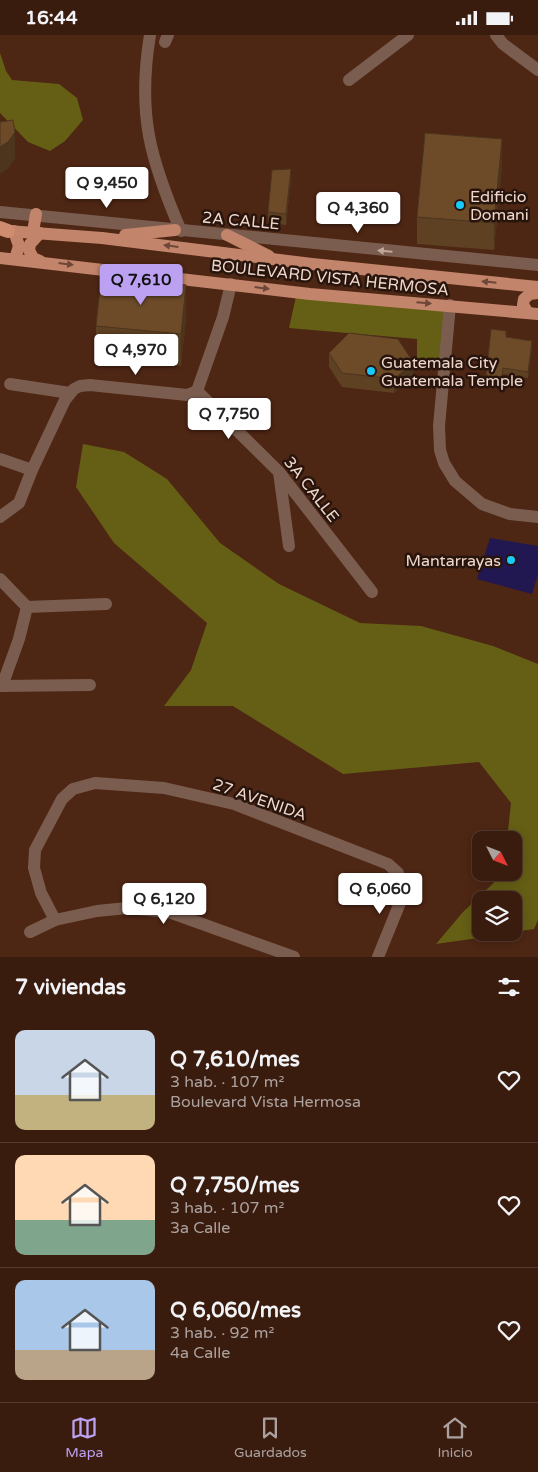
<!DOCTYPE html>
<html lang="es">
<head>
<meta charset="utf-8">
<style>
	body { margin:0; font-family:"Varela Round",sans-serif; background:#45291d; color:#f1f3f6; height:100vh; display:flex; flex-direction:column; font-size:19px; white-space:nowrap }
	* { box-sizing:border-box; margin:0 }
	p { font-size:16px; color:#aba19e }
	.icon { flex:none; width:28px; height:28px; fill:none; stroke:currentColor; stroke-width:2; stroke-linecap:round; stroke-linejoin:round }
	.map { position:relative; height:922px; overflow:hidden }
	.side { display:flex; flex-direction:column; background:#3a1c0f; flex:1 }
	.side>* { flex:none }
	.needle { width:32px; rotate:132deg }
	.buttons { position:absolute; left:472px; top:796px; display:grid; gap:10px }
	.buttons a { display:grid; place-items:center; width:50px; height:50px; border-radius:10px; background:#3a1c0f; box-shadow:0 2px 12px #0003,0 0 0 1px #543a2f; font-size:25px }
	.price { position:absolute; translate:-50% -42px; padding:0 11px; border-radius:5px; background:#fff; color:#222; font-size:16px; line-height:32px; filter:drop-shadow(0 1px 2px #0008) }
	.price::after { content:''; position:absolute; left:50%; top:30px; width:15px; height:11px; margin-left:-8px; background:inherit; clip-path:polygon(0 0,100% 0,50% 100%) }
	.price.active { background:#bca0f2; color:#111 }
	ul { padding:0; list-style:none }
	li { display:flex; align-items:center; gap:15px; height:125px; padding:0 15px }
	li+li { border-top:1px solid #543a2f }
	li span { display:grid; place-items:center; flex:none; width:140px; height:100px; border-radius:10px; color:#555 }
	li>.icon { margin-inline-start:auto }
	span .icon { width:60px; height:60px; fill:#fffc; stroke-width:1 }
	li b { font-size:21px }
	h2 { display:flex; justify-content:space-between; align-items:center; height:60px; padding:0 15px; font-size:21px }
	.status { display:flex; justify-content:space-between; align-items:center; height:35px; padding:0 25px; background:#3a1c0f; direction:ltr }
	.status svg { height:14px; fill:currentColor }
	.tab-bar { display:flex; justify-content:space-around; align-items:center; height:70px; border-top:1px solid #543a2f; background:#3a1c0f; font-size:14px; color:#aba19e }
	.tab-bar a { display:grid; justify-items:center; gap:2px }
	.tab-bar .active { color:#bca0f2 }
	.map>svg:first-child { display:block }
	.green { fill:#655f15 }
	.water { fill:#211751 }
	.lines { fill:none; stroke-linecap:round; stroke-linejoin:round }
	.minor { stroke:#7b5d50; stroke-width:12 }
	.tertiary { stroke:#7b5d50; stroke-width:12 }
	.primary { stroke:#c2846a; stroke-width:12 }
	.trunk { stroke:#d08c6e; stroke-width:14 }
	.wall { fill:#5e4023 }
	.shaded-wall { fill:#4c341d }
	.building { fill:#6d4b29; stroke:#4c341d }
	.oneway { fill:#6d4737 }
	.oneway2 { fill:#c2a69a }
	.poi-dot { fill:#17cafb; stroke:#27150d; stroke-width:2 }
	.labels { text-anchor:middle; stroke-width:5; stroke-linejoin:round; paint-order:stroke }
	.poi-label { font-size:16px; fill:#f1d7cb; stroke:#27150d; text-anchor:start }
	.street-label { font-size:16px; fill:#f1d7cb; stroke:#27150d }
</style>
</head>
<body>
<div class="status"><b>16:44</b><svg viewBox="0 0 49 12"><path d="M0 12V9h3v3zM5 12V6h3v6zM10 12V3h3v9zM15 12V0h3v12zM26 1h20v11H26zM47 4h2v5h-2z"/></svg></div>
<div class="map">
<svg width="538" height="922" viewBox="0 0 538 922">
	<rect width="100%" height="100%" fill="#4e2614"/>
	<!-- green -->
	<g class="green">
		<path d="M0,18l6,18 6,9 47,4 18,14 6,22 -18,21 -15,10 -22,-9 -28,-29z"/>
		<path d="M297,257l153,13 -4,57 -29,-1v-22l-128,-11z"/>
		<path d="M83,409l41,8 43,27 53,64 59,41 81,39 61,3 72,20 45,18v256l-4,9 -20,3v-32h-33v33h32l-77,11 27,-32 41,-39h10v-33h-7l4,-37 -32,-41 -136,12 -110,-68h-69l27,-36 16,-47 -93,-80 -38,-56z"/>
	</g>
	<!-- water -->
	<path class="water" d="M490,503l48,8v28l-6,20 -55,-15z"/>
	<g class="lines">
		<!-- minor -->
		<g class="minor">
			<path d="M150,0c-13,79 0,124 31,196"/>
			<path d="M496,0l7,9 35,26"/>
			<path d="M165,7l3,-7"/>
			<path d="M349,45l59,-45"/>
			<path d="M450,270l-11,121 1,24 4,13 11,18 27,23 28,10 28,3"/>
			<path d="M10,349l60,9"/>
			<path d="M197,356l82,81 93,120"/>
			<path d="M197,356l26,-74 8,-33"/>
			<path d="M0,424l32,11"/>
			<path d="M279,437l10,74"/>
			<path d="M0,482l19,-14 13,-33 33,-70 9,-11 6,-3 10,-1 97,10 10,-4"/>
			<path d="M0,544l27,28 79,-3"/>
			<path d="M0,651l90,-1"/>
			<path d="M2,651l17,-47 8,-32"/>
			<path d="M55,885l-14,-27 -7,-25 1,-18 27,-51 11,-10 22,-6 69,5 70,16 154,60 10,9 6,20 -26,64"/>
			<path d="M30,897l25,-12 42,-9 30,-3 42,4 125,45"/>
		</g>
		<!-- tertiary -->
		<path class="tertiary" d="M0,177l538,53"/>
		<!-- primary -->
		<g class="primary">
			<path d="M8,196l94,7 210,26 226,23"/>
			<path d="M14,196l5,15 -4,13"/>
			<path d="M33,197l3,-18"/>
			<path d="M125,200l50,-5"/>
			<path d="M227,200l42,21"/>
			<path d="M0,223l310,36 228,20"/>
			<path d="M40,226l-7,-3 -4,-8 1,-6 10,-11"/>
			<path d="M528,278l-5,-8 1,-6 6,-5 8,-1"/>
		</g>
		<!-- trunk -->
		<path class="trunk" d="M0,193l8,3"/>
	</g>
	<!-- wall -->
	<g class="wall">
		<path d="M502,131l-8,84 -77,-6v-27z"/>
		<path d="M291,144l-5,46 -18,-2v-11z"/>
		<path d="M186,283l-5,48 -85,-8v-32z"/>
		<path d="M506,302l26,10 -4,31 -25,-4 -1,9 -16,-1v-6z"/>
		<path d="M329,318l84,23 -19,17 -52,-6 -13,-20z"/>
	</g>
	<!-- shaded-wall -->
	<g class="shaded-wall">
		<path d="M15,97v27l-7,10 -8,5v-27z"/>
		<path d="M502,104v27l-8,84v-27z"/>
		<path d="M291,134v10l-5,46v-11z"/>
		<path d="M186,250v33l-5,48v-32z"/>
		<path d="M532,306v6l-4,31v-6z"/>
		<path d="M413,327v14l-19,17v-14z"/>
	</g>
	<!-- building -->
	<g class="building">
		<path d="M13,85l2,12 -7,10 -8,5v-25z"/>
		<path d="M425,98l77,6 -8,84 -77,-6z"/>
		<path d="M291,134l-5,45 -18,-2 4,-42z"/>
		<path d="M101,243l85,7 -5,49 -85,-8z"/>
		<path d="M491,294l15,2v6l26,4 -4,31 -25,-4 -1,9 -16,-1z"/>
		<path d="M349,298l49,6 15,23 -19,17 -52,-6 -13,-20z"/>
	</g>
	<!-- one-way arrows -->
	<defs><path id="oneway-solid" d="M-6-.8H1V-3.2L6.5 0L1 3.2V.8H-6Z" transform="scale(1.25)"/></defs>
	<g class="oneway">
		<use href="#oneway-solid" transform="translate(171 211) rotate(-173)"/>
		<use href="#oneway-solid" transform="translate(66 229) rotate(7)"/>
		<use href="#oneway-solid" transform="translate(489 247) rotate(-174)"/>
		<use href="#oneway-solid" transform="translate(262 253) rotate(7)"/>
		<use href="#oneway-solid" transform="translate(424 268) rotate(5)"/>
	</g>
	<use class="oneway2" href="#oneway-solid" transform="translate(385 216) rotate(-175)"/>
	<!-- markers -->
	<g class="poi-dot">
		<circle cx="460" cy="170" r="5"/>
		<circle cx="371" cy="336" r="5"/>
		<circle cx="511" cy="525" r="5"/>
	</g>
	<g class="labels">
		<!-- poi labels -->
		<g class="poi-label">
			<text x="470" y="167">Edificio<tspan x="470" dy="18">Domani</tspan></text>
			<text x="381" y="333">Guatemala City<tspan x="381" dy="18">Guatemala Temple</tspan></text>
			<text x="501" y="531" text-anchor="end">Mantarrayas</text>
		</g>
		<!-- street labels -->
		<g class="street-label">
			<text transform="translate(241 185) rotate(5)" y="6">2A CALLE</text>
			<text transform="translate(330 242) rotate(6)" y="6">BOULEVARD VISTA HERMOSA</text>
			<text transform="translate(312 454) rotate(52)" y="6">3A CALLE</text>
			<text transform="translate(260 764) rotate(19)" y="6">27 AVENIDA</text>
		</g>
	</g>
</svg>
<div class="buttons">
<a><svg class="needle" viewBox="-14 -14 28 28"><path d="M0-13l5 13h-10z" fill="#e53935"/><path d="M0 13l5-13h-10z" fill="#aba19e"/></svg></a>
<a><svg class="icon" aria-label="layers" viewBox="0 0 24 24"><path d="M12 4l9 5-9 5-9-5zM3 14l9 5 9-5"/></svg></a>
</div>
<b class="price" style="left:107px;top:174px">Q 9,450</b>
<b class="price" style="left:358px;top:199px">Q 4,360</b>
<b class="price active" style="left:141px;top:271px">Q 7,610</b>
<b class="price" style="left:136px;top:341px">Q 4,970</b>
<b class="price" style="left:229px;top:405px">Q 7,750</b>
<b class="price" style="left:380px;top:880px">Q 6,060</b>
<b class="price" style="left:164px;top:890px">Q 6,120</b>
</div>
<section class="side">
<h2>7 viviendas<svg class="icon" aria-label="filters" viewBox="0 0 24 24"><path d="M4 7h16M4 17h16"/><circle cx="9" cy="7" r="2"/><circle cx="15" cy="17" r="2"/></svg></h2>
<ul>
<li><span style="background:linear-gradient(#c9d6e8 65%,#c2b280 0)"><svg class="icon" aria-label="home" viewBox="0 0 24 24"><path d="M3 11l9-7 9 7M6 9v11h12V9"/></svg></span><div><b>Q 7,610/mes</b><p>3 hab. · 107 m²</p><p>Boulevard Vista Hermosa</p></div><svg class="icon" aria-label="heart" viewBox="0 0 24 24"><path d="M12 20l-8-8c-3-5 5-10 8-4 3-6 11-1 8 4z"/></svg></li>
<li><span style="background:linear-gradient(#ffd9b3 65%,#7fa58c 0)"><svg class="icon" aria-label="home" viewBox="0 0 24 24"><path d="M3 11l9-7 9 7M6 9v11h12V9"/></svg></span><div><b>Q 7,750/mes</b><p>3 hab. · 107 m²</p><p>3a Calle</p></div><svg class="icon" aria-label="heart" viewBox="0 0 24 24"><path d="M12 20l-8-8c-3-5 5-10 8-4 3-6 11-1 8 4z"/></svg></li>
<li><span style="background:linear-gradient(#a9c7e8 70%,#b9a48a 0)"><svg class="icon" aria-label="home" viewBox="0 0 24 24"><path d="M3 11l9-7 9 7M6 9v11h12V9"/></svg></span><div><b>Q 6,060/mes</b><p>3 hab. · 92 m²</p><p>4a Calle</p></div><svg class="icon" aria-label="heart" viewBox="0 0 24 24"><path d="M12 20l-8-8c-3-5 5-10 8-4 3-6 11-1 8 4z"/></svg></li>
</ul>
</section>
<nav class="tab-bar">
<a class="active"><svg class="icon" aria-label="map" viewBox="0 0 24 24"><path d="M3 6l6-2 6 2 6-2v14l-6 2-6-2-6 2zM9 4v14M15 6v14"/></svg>Mapa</a>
<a><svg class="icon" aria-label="saved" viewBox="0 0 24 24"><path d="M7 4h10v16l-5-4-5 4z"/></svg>Guardados</a>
<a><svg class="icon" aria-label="home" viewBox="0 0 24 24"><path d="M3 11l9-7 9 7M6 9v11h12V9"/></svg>Inicio</a>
</nav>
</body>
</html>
